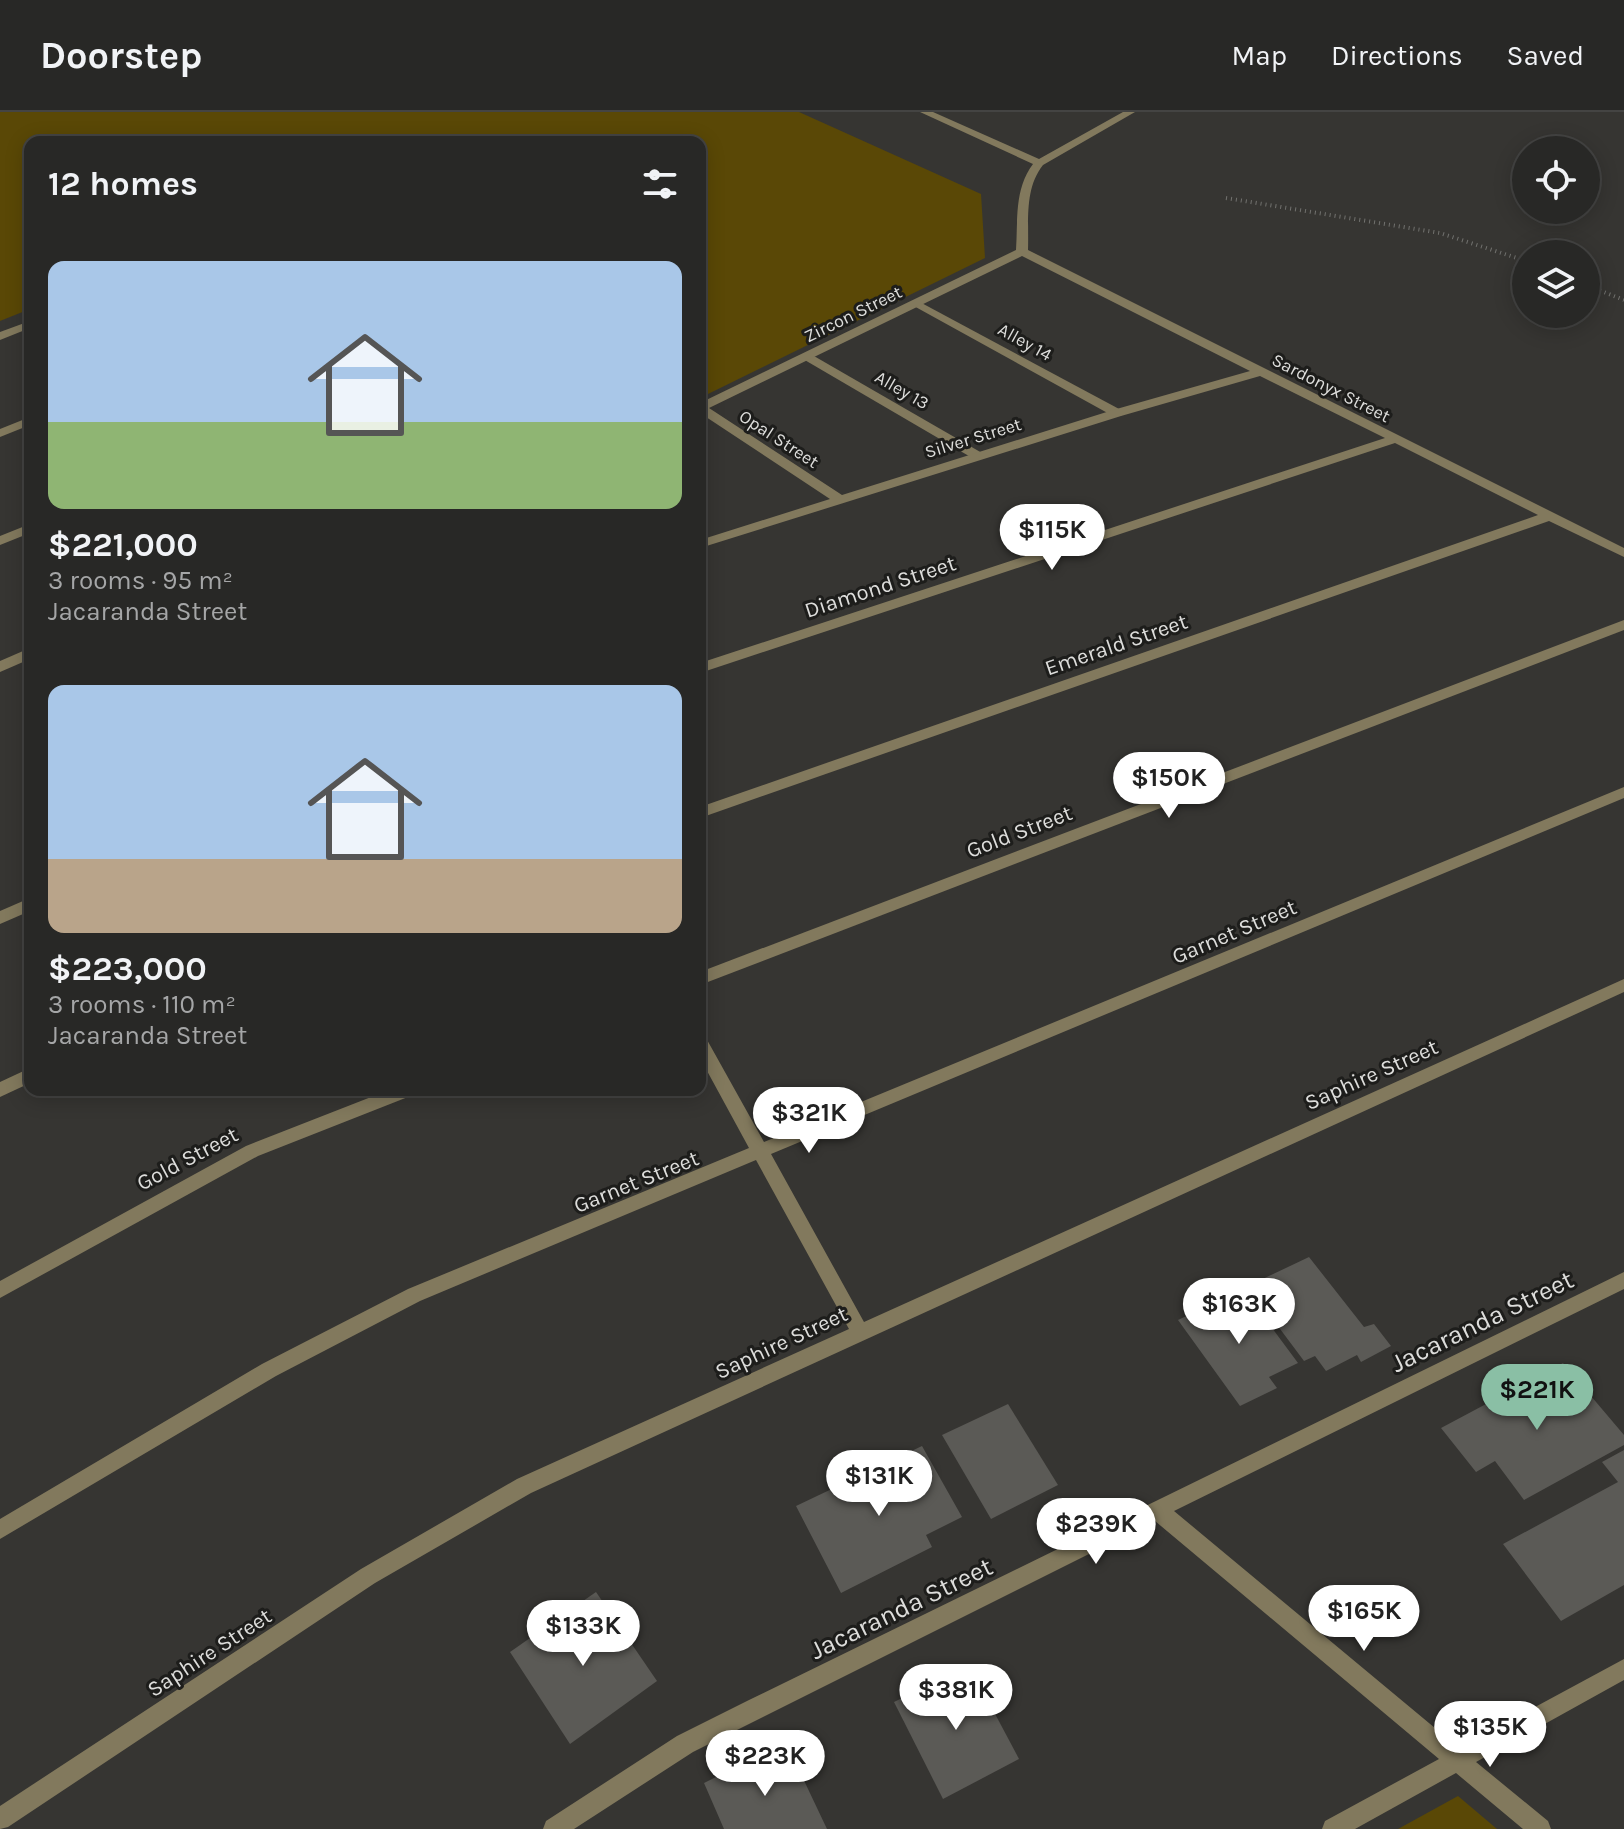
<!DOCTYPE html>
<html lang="en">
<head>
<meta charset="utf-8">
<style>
	body { margin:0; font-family:Karla,sans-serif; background:#30302e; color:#f1f3f6; height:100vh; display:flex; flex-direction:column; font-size:30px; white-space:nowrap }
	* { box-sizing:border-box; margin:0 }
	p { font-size:26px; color:#a5a6a7 }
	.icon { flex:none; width:44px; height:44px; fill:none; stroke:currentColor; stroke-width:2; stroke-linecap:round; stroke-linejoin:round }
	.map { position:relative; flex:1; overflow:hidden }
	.details { position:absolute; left:24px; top:24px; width:682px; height:960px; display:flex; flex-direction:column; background:#282826; border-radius:16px; box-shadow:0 4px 20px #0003,0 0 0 2px #444443 }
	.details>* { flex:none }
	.buttons { position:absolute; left:1512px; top:24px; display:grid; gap:16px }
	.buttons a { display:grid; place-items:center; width:88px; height:88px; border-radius:50%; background:#282826; box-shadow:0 4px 20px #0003,0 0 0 2px #444443; font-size:40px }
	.price { position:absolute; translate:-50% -68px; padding:0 18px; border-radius:28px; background:#fff; color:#222; font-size:26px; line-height:52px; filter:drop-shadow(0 2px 4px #0008) }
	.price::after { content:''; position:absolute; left:50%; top:48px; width:24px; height:18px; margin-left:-12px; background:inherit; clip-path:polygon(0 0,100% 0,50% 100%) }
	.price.selected { background:#8abfa5; color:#111 }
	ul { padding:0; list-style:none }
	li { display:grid; align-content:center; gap:16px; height:424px; padding:0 24px }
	li span { display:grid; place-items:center; height:248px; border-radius:16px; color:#555 }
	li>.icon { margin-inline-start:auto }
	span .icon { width:144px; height:144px; fill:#fffc; stroke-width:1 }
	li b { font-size:34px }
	h2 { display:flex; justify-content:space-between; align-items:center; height:96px; padding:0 24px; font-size:34px }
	header { display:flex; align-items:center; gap:48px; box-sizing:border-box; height:112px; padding:0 40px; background:#282826; border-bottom:2px solid #444443 }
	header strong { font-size:38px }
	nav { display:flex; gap:44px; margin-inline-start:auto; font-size:28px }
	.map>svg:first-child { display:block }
	.green { fill:#5a4806 }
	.building { fill:#5b5a56 }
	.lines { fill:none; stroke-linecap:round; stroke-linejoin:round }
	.path { stroke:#72726f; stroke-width:4; stroke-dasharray:1 4; stroke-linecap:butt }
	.lane { fill:#82795d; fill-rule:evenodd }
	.street { fill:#82795d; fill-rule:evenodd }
	.labels { text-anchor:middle; stroke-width:6; stroke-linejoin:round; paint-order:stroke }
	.far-street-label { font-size:18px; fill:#dddddb; stroke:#1d1d1b }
	.street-label { font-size:22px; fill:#dddddb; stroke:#1d1d1b }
	.near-street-label { font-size:26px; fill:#dddddb; stroke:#1d1d1b }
</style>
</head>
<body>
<header>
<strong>Doorstep</strong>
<nav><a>Map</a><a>Directions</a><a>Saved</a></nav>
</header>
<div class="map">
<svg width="1624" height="1717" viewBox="0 0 1624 1717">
	<rect width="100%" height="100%" fill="#363532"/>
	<!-- green -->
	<g class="green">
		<path d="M0,0h799l182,82 4,64 -277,136 -8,-5v-247h-670v167l-30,12z"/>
		<path d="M1458,1684l39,33h-99z"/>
	</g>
	<!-- building -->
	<g class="building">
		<path d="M1309,1145l55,70 10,-3 17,22 -30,16 -4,-7 -31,16 -11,-15 -11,5 -56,-75z"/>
		<path d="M1243,1177l55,74 -29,14 8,11 -37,18 -62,-86z"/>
		<path d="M1563,1251l61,72v10l-100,55 -29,-39 -19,11 -35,-44z"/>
		<path d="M1008,1292l50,81 -67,34 -49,-84z"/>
		<path d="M922,1334l40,71 -36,18 6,12 -91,46 -45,-87z"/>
		<path d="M1624,1338v135l-63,36 -58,-77 115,-62 -16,-20z"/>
		<path d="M596,1480l61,89 -87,63 -60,-92z"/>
		<path d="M969,1553l50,94 -76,40 -49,-97z"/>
		<path d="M790,1639l37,78h-103l-20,-46 44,-22 4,10z"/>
	</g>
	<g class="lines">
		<!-- path -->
		<g class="path">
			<path d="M1226,86l214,35 86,28"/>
			<path d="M1586,173l38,15"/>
		</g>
		<!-- lane -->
		<g class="lane">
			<path d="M916,188l205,110 2,3 -2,3h-8l-201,-111v-4z"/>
			<path d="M807,240l175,101 2,3 -6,4 -4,-1 -171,-100 -2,-3z"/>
		</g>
		<!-- street -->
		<g class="street">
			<path d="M920,0h13l106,47 84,-47h12l-92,53c-19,24 -14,57 -15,85l596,298v9l-75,-36 -849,297v-11l838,-292 -143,-72 -695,230v-10l685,-225 -125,-62 -139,40 -421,132v-8l130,-41 -130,-86v-10l316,-153c2,-29 -2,-61 17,-86zM1022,144l228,115 -137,39 -271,85 -133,-87z"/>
			<path d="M30,209v7l-30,12v-8z"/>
			<path d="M30,305v8l-30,12v-8z"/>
			<path d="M30,412v9l-30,12v-9z"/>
			<path d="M1624,508v10l-924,355v-13z"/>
			<path d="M30,536v11l-30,13v-11z"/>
			<path d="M1624,675v11l-853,356 93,168 760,-343v13l-1093,501 -156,90 -367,244 -8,2v-23l361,-237 156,-90 332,-150 -93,-169 -336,141 -144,75 -276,163v-20l262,-155 146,-75 341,-141 -49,-90v-22l6,2 58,104z"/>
			<path d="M30,786v13l-30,13v-13z"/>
			<path d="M30,956v15l-30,14v-15z"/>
			<path d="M389,978h26l-2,5 -155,61 -258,142v-17l246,-135z"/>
			<path d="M1624,1160v17l-450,222 285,237 165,-89v21l-148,82 72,59 3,8h-28l-67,-56 -101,56h-33l3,-8 114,-62 -284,-238 -462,231 -119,77h-31l3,-8 131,-85 72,-36z"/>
		</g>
	</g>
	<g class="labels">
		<!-- far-street labels -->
		<g class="far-street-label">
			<text transform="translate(853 202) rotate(-26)" y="6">Zircon Street</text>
			<text transform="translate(1025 230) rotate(29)" y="6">Alley 14</text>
			<text transform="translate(1331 276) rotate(27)" y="6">Sardonyx Street</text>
			<text transform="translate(902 278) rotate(30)" y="6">Alley 13</text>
			<text transform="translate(973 326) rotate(-17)" y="6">Silver Street</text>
			<text transform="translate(779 327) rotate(33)" y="6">Opal Street</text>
		</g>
		<!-- street labels -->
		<g class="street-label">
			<text transform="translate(880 474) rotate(-18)" y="8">Diamond Street</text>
			<text transform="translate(1116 532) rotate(-19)" y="8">Emerald Street</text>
			<text transform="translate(1019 719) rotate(-21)" y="8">Gold Street</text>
			<text transform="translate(1234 819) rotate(-23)" y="8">Garnet Street</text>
			<text transform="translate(1371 962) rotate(-24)" y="8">Saphire Street</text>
			<text transform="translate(187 1046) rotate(-28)" y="8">Gold Street</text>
			<text transform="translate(636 1069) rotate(-22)" y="8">Garnet Street</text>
			<text transform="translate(781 1230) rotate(-25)" y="8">Saphire Street</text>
			<text transform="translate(209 1540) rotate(-33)" y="8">Saphire Street</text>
		</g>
		<!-- near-street labels -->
		<g class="near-street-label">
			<text transform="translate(1482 1209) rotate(-26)" y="9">Jacaranda Street</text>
			<text transform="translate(901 1496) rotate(-26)" y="9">Jacaranda Street</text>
		</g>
	</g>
</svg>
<div class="buttons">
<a><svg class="icon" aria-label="locate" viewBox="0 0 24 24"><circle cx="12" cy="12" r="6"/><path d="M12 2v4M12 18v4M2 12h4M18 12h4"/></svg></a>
<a><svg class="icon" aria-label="layers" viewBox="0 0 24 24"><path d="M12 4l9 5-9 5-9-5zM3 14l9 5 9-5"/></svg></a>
</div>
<b class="price" style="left:1052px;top:460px">$115K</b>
<b class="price" style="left:1169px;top:708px">$150K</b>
<b class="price" style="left:809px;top:1043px">$321K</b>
<b class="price" style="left:1239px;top:1234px">$163K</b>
<b class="price selected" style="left:1537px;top:1320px">$221K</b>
<b class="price" style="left:879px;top:1406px">$131K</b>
<b class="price" style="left:1096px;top:1454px">$239K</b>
<b class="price" style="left:1364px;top:1541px">$165K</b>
<b class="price" style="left:583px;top:1556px">$133K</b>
<b class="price" style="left:956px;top:1620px">$381K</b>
<b class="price" style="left:1490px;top:1657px">$135K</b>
<b class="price" style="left:765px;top:1686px">$223K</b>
<section class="details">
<h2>12 homes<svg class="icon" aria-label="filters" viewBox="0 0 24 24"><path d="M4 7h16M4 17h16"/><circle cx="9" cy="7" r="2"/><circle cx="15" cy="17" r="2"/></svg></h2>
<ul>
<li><span style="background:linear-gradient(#a9c7e8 65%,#8fb573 0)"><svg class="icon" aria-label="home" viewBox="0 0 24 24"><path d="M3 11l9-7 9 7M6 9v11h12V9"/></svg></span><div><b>$221,000</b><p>3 rooms · 95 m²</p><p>Jacaranda Street</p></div></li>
<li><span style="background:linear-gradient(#a9c7e8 70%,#b9a48a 0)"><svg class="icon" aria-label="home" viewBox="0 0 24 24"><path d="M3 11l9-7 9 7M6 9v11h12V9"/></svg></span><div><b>$223,000</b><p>3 rooms · 110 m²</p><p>Jacaranda Street</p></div></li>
</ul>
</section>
</div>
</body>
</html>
